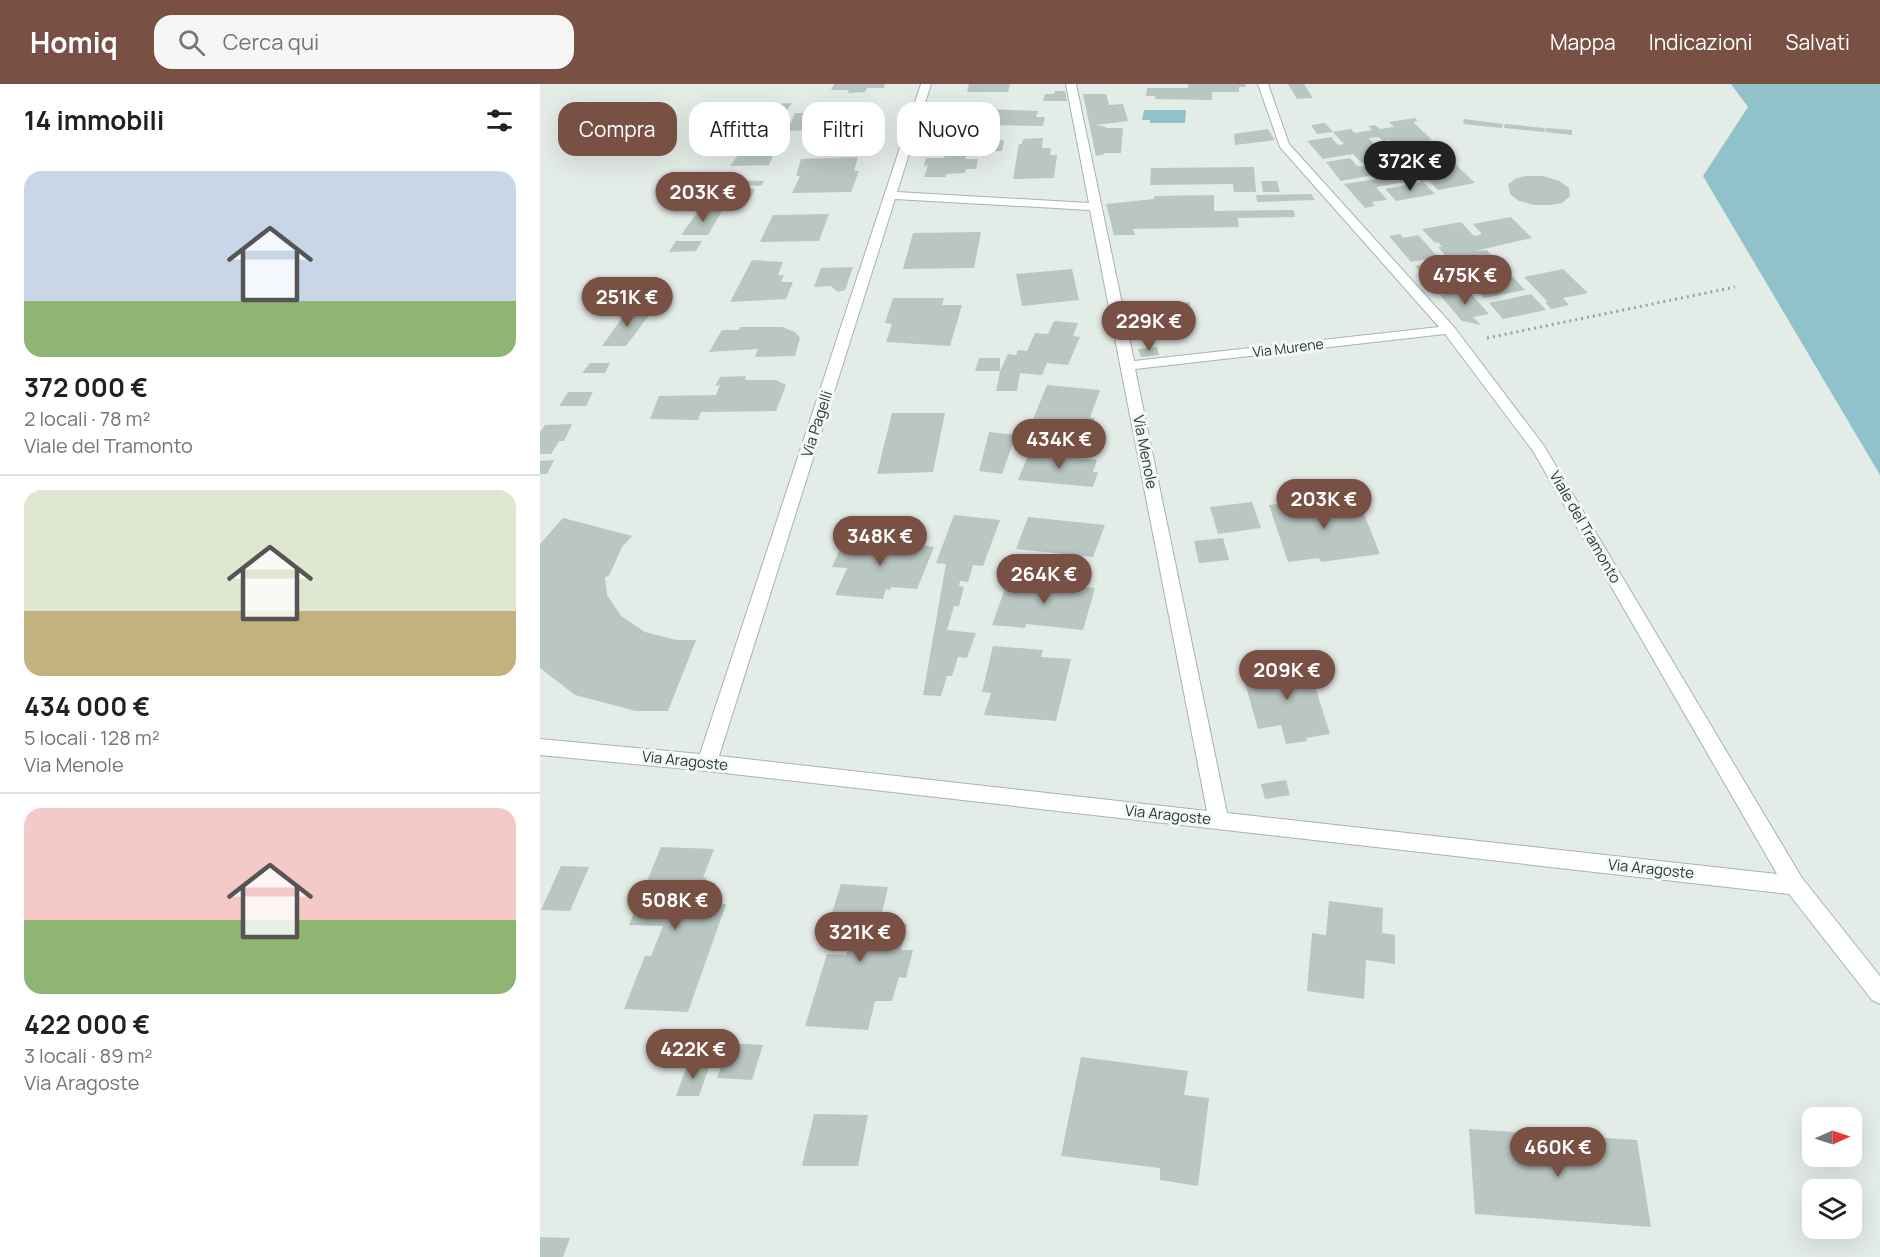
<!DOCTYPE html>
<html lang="it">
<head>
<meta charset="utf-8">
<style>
	body { margin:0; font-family:Manrope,sans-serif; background:#f6f6f6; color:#202124; height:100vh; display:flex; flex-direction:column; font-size:22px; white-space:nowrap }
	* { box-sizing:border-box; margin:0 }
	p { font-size:20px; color:#757577 }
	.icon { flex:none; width:33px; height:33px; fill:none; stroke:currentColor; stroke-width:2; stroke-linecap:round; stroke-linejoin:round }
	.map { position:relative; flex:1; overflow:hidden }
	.sheet { display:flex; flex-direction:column; background:#fff; width:540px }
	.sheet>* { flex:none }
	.guide { position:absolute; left:18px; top:18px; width:570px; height:54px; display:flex; gap:12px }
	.needle { width:39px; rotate:87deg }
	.controls { position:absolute; left:1262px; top:1023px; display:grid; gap:12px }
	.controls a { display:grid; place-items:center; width:60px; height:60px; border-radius:12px; background:#fff; box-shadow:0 6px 24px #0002; font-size:30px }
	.price { position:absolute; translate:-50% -51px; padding:0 14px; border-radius:21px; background:#785044; color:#fff; font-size:20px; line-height:39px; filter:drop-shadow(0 2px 3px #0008) }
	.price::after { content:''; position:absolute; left:50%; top:36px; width:18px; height:14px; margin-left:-9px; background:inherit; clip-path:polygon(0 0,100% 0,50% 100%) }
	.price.active { background:#222; color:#fff }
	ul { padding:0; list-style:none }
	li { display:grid; align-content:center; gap:12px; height:318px; padding:0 24px }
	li+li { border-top:2px solid #e0e0e0 }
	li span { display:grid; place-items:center; height:186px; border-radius:18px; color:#555 }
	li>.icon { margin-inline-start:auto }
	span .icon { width:108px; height:108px; fill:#fffc; stroke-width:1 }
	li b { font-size:26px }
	h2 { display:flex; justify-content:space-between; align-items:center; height:72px; padding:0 24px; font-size:26px }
	.tag { padding:0 21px; border-radius:18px; background:#fff; box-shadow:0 6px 24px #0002; font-size:21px; line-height:54px }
	.tag.active { background:#785044; color:#fff }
	header { display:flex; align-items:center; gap:36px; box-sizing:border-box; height:84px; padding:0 30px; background:#785044; color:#fff }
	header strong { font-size:28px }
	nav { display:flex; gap:33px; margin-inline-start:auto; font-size:21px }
	.search { width:420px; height:54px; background:#f6f6f6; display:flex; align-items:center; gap:15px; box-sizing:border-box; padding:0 21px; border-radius:18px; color:#757577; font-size:22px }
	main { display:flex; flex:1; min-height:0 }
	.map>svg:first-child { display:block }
	.water { fill:#91c2cb }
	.building { fill:#b9c6c1 }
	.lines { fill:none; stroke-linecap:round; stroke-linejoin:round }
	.street-casing { stroke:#a7b3af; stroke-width:2 }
	.path { stroke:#87aca1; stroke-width:3; stroke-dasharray:2 4; stroke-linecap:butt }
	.street { fill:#fff; fill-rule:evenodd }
	.labels { text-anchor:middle; stroke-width:6; stroke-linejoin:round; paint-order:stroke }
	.far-street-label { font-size:14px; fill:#253b36; stroke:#f4f8f6 }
	.street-label { font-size:15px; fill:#253b36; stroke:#f4f8f6 }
</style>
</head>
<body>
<header>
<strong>Homiq</strong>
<div class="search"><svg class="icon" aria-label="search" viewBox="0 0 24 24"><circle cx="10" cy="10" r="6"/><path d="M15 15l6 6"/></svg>Cerca qui</div>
<nav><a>Mappa</a><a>Indicazioni</a><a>Salvati</a></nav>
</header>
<main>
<section class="sheet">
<h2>14 immobili<svg class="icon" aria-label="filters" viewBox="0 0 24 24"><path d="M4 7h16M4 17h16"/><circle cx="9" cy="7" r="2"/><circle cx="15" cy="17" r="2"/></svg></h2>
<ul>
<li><span style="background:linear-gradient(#c9d6e8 70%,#8fb573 0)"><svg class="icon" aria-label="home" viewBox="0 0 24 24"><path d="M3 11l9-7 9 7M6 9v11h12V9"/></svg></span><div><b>372 000 €</b><p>2 locali · 78 m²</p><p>Viale del Tramonto</p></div></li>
<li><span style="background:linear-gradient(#dfe7d0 65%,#c2b280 0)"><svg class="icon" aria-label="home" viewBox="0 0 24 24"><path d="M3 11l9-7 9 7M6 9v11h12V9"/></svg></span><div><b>434 000 €</b><p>5 locali · 128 m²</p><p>Via Menole</p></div></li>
<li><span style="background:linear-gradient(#f6c9c9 60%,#8fb573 0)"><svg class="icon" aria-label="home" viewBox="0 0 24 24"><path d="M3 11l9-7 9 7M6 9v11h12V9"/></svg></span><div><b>422 000 €</b><p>3 locali · 89 m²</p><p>Via Aragoste</p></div></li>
</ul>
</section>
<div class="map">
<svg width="1340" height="1173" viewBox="0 0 1340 1173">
	<rect width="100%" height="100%" fill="#e4ece8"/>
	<!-- water -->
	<g class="water">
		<path d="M1191,0h149v391l-177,-299 45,-69z"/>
		<path d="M604,26h42l-1,13h-35v-3h-8z"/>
	</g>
	<!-- building -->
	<g class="building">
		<path d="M294,0h51l-1,4h-17l-2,4 -17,1 1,-3h-18z"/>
		<path d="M429,0h41l-2,8h-41z"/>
		<path d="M648,0h57l1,3h-7v5h-27v8l-57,-1v-3h-9l1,-8h41z"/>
		<path d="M748,0h16l9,14 -16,1z"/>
		<path d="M515,7h10l2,10h-24l2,-7h9z"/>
		<path d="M543,10h23l3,11 14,-1 5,17 -32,4 10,2v1h17l-2,25h-17l-1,2 -7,1z"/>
		<path d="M252,19l-34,47h17l-6,15 -39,1 45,-62z"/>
		<path d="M415,25h20l-1,3h13l1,-3 50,2 -2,6h9l-2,9 -91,-2z"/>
		<path d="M320,27l-3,9h5l-4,13 -38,1 1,-4 -34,1 8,-18z"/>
		<path d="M875,34l3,3 -5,1 19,18 -36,6 -6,-6 -7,1 -4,-4 -10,1 6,7 11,-2 24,25 -11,2 3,3 53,-9 20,19 -37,7 -9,-9 -8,1 -4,-4 -9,2 2,1 -34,6 11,13 -15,2 3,4 -10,2 -21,-24 32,-5 -3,-4 -32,6 -15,-19 24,-4 7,8 8,1 27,-5 -4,-3 -26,4 -9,-9 -30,5 -16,-18 24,-4 7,8 6,-1 -11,-12 18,-3 4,4 17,-3 -4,-4 7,-1 5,4 14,-2 -5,-5z"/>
		<path d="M924,35l39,5 -1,4 -39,-4z"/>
		<path d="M785,39l8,9 -16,2 -6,-9z"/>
		<path d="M965,40l40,4 -1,4 -40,-4z"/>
		<path d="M1006,44l26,2v5l-27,-3z"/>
		<path d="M728,45l7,11 -40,5 -1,-11z"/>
		<path d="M503,54l-1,10h9l-1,7h7l-3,23 -41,1 6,-35h3l1,-5z"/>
		<path d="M464,56l-2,11h-21l3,-10z"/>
		<path d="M406,69l21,2 -2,4h13l-2,10h-10l-1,4 -19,1v3h-22l4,-12 -4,1 2,-8h18z"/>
		<path d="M318,73l-4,14h5l-8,21 -59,1 8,-17h-4l5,-17z"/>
		<path d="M714,83l2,25h-22l-1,-8 -83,1 1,-17z"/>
		<path d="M986,92h17l16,5 10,7 1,8 -8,7 -12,2h-16l-15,-4 -9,-7 -2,-10 9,-6z"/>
		<path d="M185,96l39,1 -3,5 -39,-2z"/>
		<path d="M721,97h16l3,11h-17z"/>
		<path d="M883,98l12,12 -39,7 -11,-12z"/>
		<path d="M215,105l-5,10 -44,1 7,-10z"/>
		<path d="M771,110l4,6 -58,2 -1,-7z"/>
		<path d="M674,111v16l80,-1 1,7 -57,1 1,9 -106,2 2,6h-21l-8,-31 48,-5v-3z"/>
		<path d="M183,125l-15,26h-27l18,-25z"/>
		<path d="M289,130l-10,27 -59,1 13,-27z"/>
		<path d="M971,133l21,21 -57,13 12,-1 11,12 -40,8 -20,-23h4l-4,-5 -3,1 -13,-14 39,-7 13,14 8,-2 -9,-10z"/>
		<path d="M441,148l-7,36 -71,1 10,-36z"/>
		<path d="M860,150l3,4 15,-3 20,22 -27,5 -22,-26z"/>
		<path d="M136,157h26l-6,10 -27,1z"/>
		<path d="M212,176l31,2 -5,13h6l-3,7h12l-7,17 -56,3z"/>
		<path d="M901,177l21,24 -26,5 -21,-24z"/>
		<path d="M313,183l-8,23 -7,2 -7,-6 -17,1 7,-19z"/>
		<path d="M953,184l9,11 11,-2 12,13 -41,8 -22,-24z"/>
		<path d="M532,185l7,31 -57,6 -6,-32z"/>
		<path d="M1023,185l25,24 -25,5 6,7 -18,4 -6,-7h3l-24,-25z"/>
		<path d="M927,205l22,25 -16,3 8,8 -19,-4 -22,-26z"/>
		<path d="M991,210l15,16 -43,9 -14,-16z"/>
		<path d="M353,214h51l-2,7h20l-12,41 -64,-4 6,-18 -7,-1z"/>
		<path d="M649,218l5,16 -34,3 -4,-16z"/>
		<path d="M113,226l-27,36h-24l25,-35z"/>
		<path d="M514,237l24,2 -5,13 7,1 -12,28 -21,-2 -5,12 -22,-2 -3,18h-21l4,-20h-25l4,-13h21v13l8,-17 8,1 2,-5 9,1 8,-18 13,1z"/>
		<path d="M200,243h42l13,5 5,6 -5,18 -40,1 3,-8 -49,3 13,-22h17z"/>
		<path d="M617,263l2,8 -18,2 -3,-8z"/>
		<path d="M50,279h20l-5,10h-23z"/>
		<path d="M206,292l-1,4h31l10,5 -10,26 -75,1 -3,8 -48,-1 9,-23 57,-1 4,-10 -5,1 5,-9z"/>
		<path d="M507,301l53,5 -10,28h5l-4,11 -59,-7z"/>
		<path d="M28,308h25l-7,14h-27z"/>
		<path d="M352,329h53l-12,59 -56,2z"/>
		<path d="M32,340l-8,17h-5l-8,13h-11v-22l5,-7z"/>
		<path d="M449,348l27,3 -14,39 -23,-3z"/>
		<path d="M489,369l68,7 -4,12h5l-5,15 -75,-7z"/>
		<path d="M14,376l-7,14h-7v-13z"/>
		<path d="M787,414l2,5 29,-4 22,55 -59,8 -2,-4 -31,4 -19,-57z"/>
		<path d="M712,418l9,26 -43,6 -8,-27z"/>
		<path d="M414,431l46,5 -17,46 -10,-1 -5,17 -8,-1 -1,5 5,1 -5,19h-5l-7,24 29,3 -9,25 -9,-1 -6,19h-5l-6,20 -18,-1 23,-131 -10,-1z"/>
		<path d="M488,433l77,8 -12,32 -77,-8z"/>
		<path d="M23,434l69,18 -10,11 -13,29 -4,1 2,18 14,21 24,16 32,8h19l-28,71h-32l-61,-16 -35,-27v-124z"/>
		<path d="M305,454l70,6 19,3 -17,42 -26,-2 -1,3 -4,-1 -3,10 -48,-4 12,-27 -15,-1z"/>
		<path d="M683,454l6,22 -30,3 -5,-22z"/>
		<path d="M468,496l87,8 -12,42 -57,-6 -1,4 -33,-3z"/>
		<path d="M453,562l50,4 -2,7 30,2 -15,62 -72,-6 7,-22 -9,-1z"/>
		<path d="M749,570l9,28 15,-2 17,54 -24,4 1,3 -21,3 -5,-19 -23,4 -13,-46 19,-3 -6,-21z"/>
		<path d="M746,696l4,15 -25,4 -4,-15z"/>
		<path d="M121,763l53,2 -11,29 4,-1 -9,26 28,1 -38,108 -64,-3 21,-53h6l12,-30 -34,-1z"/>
		<path d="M21,782l28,1 -19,44 -29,-1z"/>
		<path d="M301,800l47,3 -8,35 27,2 -6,26h12l-7,28 -7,-1 -7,24h-17l-7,29 -63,-4 22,-72 19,1 4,-14 -9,-1 7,-26 -16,-1z"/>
		<path d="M789,817l54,7 -1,25 13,2v29l-29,-4 -2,39 -57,-8 5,-58 14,2z"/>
		<path d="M189,959l34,2 -11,35 -35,-2z"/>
		<path d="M541,973l107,14 -4,24 25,3 -11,88 -38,-6v-12l-99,-12z"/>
		<path d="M148,979l22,1 -11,32h-23z"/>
		<path d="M274,1030l54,1 -10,51h-56z"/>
		<path d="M929,1045l168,11 14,87 -176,-13z"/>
		<path d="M0,1153l30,1 -7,19h-23z"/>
	</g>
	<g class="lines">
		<!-- street casing -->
		<g class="street-casing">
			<path id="street" d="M381,0h10l-34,108 192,11 -23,-119h10l58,277 305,-34 -159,-180 -22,-63h10l21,60 165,183 90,119 258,432 78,98v28l-8,-4 -83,-106 -1082,-123 -167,-16v-16l160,15zM355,115l195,11 117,601 -488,-55zM905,250l88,117 244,423 -550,-61 -92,-444z"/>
		</g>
		<!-- path -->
		<path class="path" d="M947,254l248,-51"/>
		<!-- street -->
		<use href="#street" class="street"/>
	</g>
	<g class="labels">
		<!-- far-street labels -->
		<g class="far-street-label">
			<text transform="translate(748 264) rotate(-7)" y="5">Via Murene</text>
		</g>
		<!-- street labels -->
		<g class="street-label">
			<text transform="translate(277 340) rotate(-72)" y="5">Via Pagelli</text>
			<text transform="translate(605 368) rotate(79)" y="5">Via Menole</text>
			<text transform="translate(1045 443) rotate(60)" y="5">Viale del Tramonto</text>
			<text transform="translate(145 677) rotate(6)" y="5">Via Aragoste</text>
			<text transform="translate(628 731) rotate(6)" y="5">Via Aragoste</text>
			<text transform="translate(1111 785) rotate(6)" y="5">Via Aragoste</text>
		</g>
	</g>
</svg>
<div class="controls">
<a><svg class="needle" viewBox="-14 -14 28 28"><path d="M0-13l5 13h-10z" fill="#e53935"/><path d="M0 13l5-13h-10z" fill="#757577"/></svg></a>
<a><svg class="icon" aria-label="layers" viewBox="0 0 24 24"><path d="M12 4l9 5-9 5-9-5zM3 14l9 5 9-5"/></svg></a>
</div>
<b class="price active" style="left:870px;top:108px">372K €</b>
<b class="price" style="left:163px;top:139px">203K €</b>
<b class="price" style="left:925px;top:222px">475K €</b>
<b class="price" style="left:87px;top:244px">251K €</b>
<b class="price" style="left:609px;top:268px">229K €</b>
<b class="price" style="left:519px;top:386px">434K €</b>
<b class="price" style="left:784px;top:446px">203K €</b>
<b class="price" style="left:340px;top:483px">348K €</b>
<b class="price" style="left:504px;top:521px">264K €</b>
<b class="price" style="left:747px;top:617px">209K €</b>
<b class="price" style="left:135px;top:847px">508K €</b>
<b class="price" style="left:320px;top:879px">321K €</b>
<b class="price" style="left:153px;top:996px">422K €</b>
<b class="price" style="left:1018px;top:1094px">460K €</b>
<div class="guide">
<a class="tag active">Compra</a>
<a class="tag">Affitta</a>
<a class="tag">Filtri</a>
<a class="tag">Nuovo</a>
</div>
</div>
</main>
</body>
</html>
